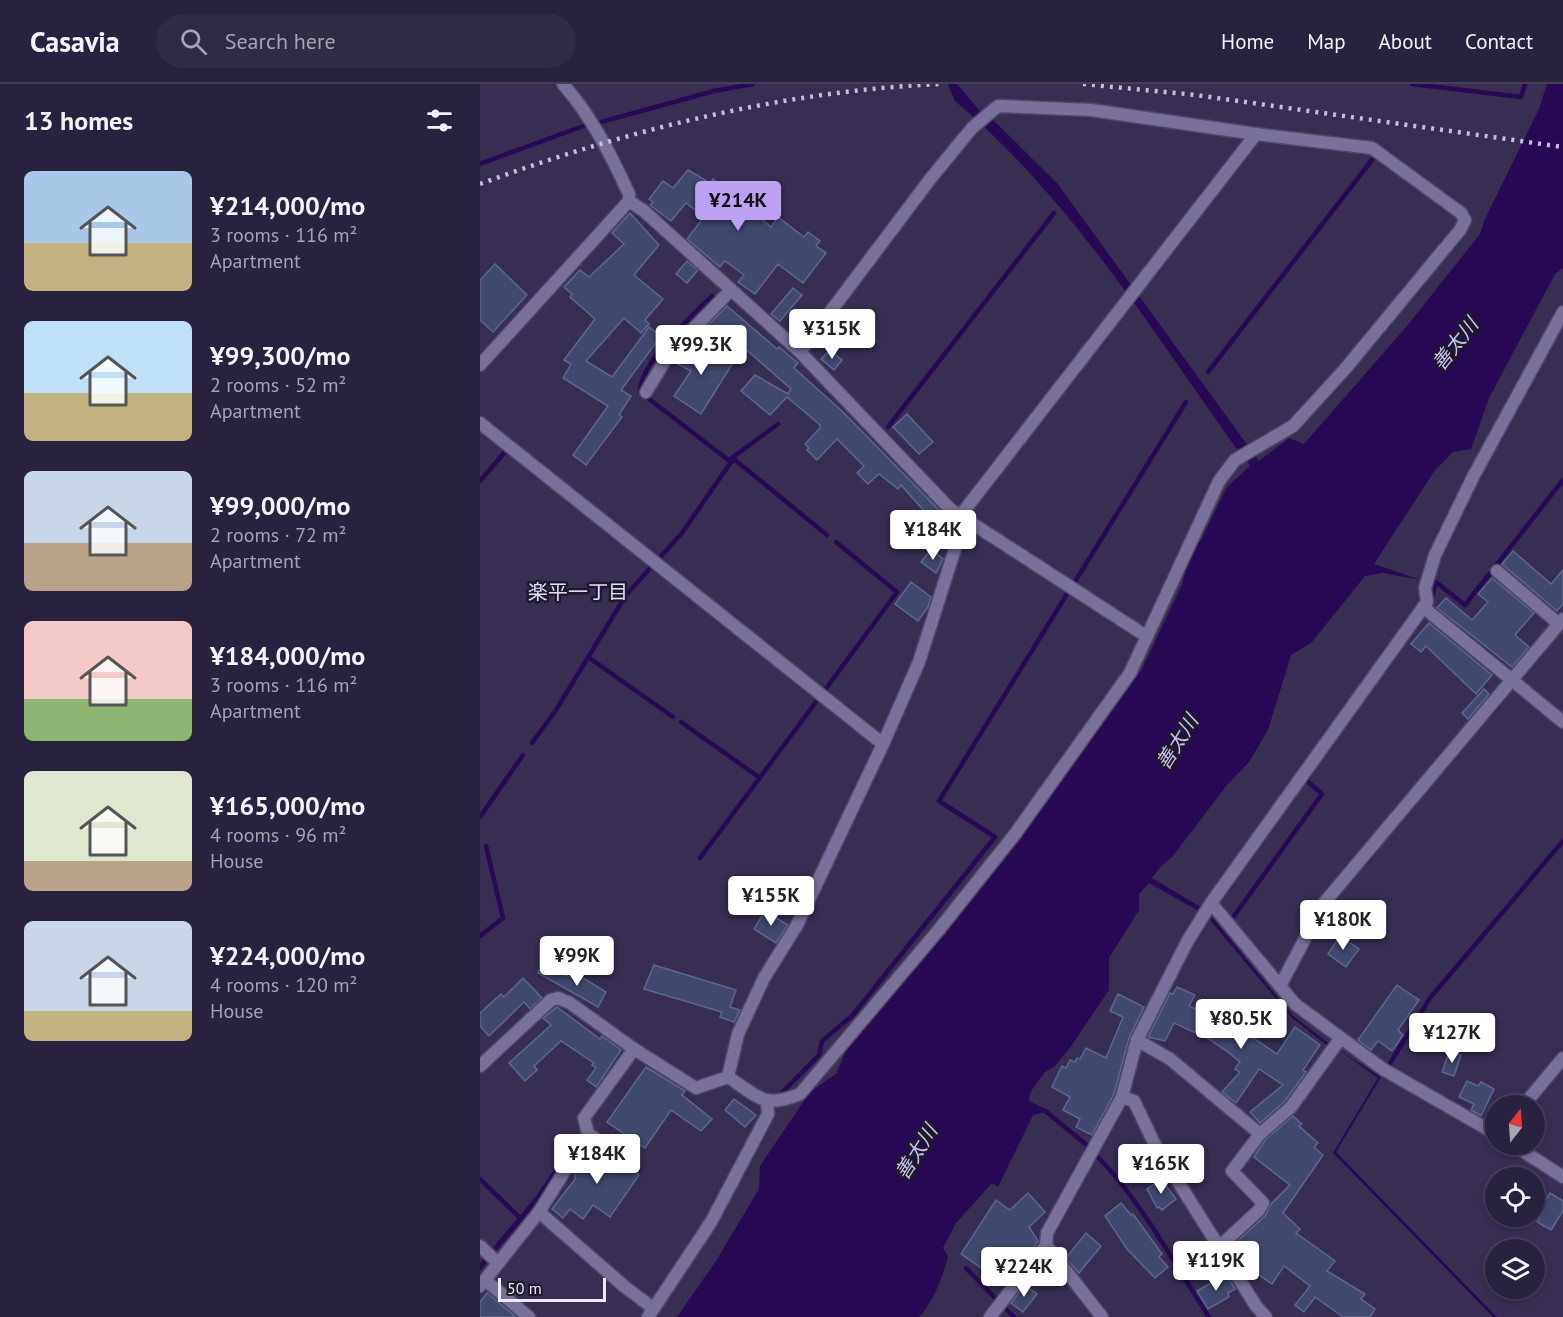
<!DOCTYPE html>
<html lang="en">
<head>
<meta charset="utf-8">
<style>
	body { margin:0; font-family:"PT Sans","Noto Sans JP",sans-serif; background:#312a45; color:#f1f3f6; height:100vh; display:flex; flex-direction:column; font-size:22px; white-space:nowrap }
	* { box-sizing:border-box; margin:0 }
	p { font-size:20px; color:#a5a4b0 }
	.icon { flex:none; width:33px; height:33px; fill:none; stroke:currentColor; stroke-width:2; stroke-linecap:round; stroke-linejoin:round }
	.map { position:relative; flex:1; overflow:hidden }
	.details { display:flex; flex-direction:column; background:#29223e; width:480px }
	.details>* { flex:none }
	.needle { width:39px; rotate:17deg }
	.controls { position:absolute; left:1005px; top:1011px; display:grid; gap:12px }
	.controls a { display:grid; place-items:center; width:60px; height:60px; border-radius:50%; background:#29223e; box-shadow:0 3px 9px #0003,0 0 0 2px #453f58; font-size:30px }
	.scale { position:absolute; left:18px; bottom:15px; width:108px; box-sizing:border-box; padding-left:6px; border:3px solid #ece9fc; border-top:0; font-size:16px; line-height:21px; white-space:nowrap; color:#ece9fc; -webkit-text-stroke:4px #1d1a2a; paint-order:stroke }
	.price { position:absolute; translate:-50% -51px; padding:0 14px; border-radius:6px; background:#fff; color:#222; font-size:20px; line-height:39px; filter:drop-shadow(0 2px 3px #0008) }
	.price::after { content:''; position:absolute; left:50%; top:36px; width:18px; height:14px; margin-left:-9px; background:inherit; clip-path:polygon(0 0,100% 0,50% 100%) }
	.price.current { background:#bca0f2; color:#111 }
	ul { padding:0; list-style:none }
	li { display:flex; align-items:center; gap:18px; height:150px; padding:0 24px }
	li span { display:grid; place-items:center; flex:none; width:168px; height:120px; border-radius:9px; color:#555 }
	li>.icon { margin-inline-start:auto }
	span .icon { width:72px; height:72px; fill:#fffc; stroke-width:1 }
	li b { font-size:26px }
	h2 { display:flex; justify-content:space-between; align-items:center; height:72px; padding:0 24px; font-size:26px }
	header { display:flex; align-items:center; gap:36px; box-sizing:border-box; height:84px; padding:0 30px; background:#29223e; border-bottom:2px solid #453f58 }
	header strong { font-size:28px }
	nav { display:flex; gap:33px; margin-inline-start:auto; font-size:21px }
	.search { width:420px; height:54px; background:#312a45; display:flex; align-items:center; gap:15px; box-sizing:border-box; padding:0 21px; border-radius:33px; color:#a5a4b0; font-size:22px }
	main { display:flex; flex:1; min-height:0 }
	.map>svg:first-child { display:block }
	.water { fill:#280955 }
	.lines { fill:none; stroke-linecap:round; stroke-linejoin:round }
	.stream { stroke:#280955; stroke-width:4.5 }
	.building { fill:#41496e; stroke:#5e678e; stroke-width:1.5 }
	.lane-casing { stroke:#4f4866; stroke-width:9 }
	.street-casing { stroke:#4f4866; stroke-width:15 }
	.lane { stroke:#7a719a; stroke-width:6 }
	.street { stroke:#7a719a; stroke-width:12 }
	.rail { stroke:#c5c0d7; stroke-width:4.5; stroke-dasharray:3 6; stroke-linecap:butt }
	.labels { text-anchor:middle; stroke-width:5; stroke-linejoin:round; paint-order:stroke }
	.water-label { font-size:20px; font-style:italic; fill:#cac2ee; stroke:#1d1a2a }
	.neighbourhood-label { font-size:20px; fill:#e1dafe; stroke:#1d1a2a }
</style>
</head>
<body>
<header>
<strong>Casavia</strong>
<div class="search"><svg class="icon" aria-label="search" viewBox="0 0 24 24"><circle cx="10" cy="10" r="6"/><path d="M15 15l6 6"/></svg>Search here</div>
<nav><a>Home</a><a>Map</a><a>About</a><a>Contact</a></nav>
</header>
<main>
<section class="details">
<h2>13 homes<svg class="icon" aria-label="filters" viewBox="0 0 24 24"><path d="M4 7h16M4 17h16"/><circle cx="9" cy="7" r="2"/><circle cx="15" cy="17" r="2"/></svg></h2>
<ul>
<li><span style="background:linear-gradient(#a9c7e8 60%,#c2b280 0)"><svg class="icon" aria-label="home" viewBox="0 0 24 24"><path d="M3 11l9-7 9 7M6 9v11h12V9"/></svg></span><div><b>¥214,000/mo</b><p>3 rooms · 116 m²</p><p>Apartment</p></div></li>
<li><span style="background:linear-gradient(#bfe0f5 60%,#c2b280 0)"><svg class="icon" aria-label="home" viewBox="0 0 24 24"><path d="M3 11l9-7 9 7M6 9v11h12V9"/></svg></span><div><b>¥99,300/mo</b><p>2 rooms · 52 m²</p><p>Apartment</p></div></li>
<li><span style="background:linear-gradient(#c9d6e8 60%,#b9a48a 0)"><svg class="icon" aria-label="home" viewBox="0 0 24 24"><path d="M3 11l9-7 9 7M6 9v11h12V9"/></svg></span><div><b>¥99,000/mo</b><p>2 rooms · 72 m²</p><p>Apartment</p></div></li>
<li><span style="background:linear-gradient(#f6c9c9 65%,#8fb573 0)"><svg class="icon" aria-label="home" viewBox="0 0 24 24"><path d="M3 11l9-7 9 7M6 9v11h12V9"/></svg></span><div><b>¥184,000/mo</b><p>3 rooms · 116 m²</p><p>Apartment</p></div></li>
<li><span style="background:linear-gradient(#dfe7d0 75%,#b9a48a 0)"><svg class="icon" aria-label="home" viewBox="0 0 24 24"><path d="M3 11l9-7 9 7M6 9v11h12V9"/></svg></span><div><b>¥165,000/mo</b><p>4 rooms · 96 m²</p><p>House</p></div></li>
<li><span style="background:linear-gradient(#c9d6e8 75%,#c2b280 0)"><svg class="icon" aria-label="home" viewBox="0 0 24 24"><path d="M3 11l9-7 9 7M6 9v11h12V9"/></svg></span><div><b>¥224,000/mo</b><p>4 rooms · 120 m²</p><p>House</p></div></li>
</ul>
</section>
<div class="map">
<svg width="1083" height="1233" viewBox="0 0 1083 1233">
	<rect width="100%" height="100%" fill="#372e52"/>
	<!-- water -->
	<g class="water">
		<path d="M468,0h9l24,28 12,8 64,63 202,278 30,-23 15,6 103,-118 73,-92 4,-13 55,-112 8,-25h16v184l-8,6 -66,124 -18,51 -18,3 -18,18 -61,94 47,16 -38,-7 -18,3 -53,66 -21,13 -23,75 -19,32 -22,23 -55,72 -11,9 -9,12 52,31 -2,4 -53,-30 -10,11v16l-30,48v32l-37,55 -18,22 -9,5 -14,19 -2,10 21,10 -17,4 -35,72 -6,-4 -36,40 -13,25 5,8c-5,21 -15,46 -29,61h-242l39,-56 43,-72 1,-23 50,-74 26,-18 10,-23 181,-223 115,-159 40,-84 7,-30 12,-15 26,-53 23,-21 -4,-10 -10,-8c-86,-121 -167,-251 -281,-347z"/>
		<path d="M732,833l81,99 38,29 -2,2 -37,-29 -82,-98z"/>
		<path d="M859,966l42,27 -45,75 161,165h-4l-160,-164 45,-75z"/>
		<path d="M95,1055l3,2 -47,69 -51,61v-8l56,-67z"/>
	</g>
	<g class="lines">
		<!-- stream -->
		<g class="stream">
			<path d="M932,0l109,13 4,-13"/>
			<path d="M121,38l113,-31 39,-7"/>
			<path d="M0,80l106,-39"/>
			<path d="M232,212c-22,22 -71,65 -72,96l91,70 4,-2 92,75"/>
			<path d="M728,288l167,-216"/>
			<path d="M408,343l166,-214"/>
			<path d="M249,376l49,-36"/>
			<path d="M0,397l25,-29"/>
			<path d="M596,496l110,-178"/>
			<path d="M951,517l5,-19 29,23 98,-125"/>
			<path d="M108,573l85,60"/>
			<path d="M345,606l72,-98 -61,-50"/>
			<path d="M201,638l79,56"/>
			<path d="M52,659l24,-33 70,-115 56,-62 49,-71"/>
			<path d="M0,733l43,-62"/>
			<path d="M220,774l119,-160"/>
			<path d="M754,832l88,-122 -16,-14 3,-4"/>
			<path d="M0,852l23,-18 -17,-72"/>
			<path d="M909,981l41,-67 133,-157"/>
			<path d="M302,1009l37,-38 3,-14 30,-25 143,-179 -56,-36 128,-207"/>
			<path d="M564,1026l44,36"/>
			<path d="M616,1071c46,47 77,107 113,162"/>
			<path d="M0,1095l41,40 -2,2"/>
			<path d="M486,1184l30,31"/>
			<path d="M526,1225l8,8"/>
		</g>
	</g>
	<!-- building -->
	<g class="building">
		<path d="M208,86l22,13 3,-4 58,48 7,-10 26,20 4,-5 12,9 -4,5 10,7 -23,30 -25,-19 -23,30 -17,-12 6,-7 -19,-14 -5,6 -33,-28 17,-22 -18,-14 -15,18 -21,-16 3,-3 -4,-3 14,-18 10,7z"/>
		<path d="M150,129l29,32 -25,30 29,24 -18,21 4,4 -8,9 -17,-15 -38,43 26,16 37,-50 12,9 -40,54 10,6 -12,19 3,2 -36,48 -13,-10 35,-49 -45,-28 8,-14 -7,-4 31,-41 -25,-22 2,-3 -8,-7 16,-17 9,7 35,-33 -12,-11z"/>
		<path d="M207,177l11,9 -11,13 -11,-9z"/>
		<path d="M15,180l32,31 -34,37 -13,-12v-40z"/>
		<path d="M313,204l9,7 -22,26 -9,-7z"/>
		<path d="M247,222l50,43 2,-2 19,16 -4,5 48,43 100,102 -9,8 -32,-36 -3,4 -19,-15 -11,10 -11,-11 7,-7 -27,-27 -20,21 -10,-10 2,-2 -4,-4 15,-16v-3l-33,-28 -17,18 -29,-24 14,-16 33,19 3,-5 -68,-60 -5,5 -10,-9z"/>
		<path d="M211,259l13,7 2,-3 27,16 -32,51 -27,-18 17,-25 -17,-9z"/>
		<path d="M350,266l12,10 -8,10 -13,-11z"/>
		<path d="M427,330l26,28 -14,12 -26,-27z"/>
		<path d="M451,465l12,10 -7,14 -15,-11z"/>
		<path d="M1033,467l38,33 12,-14v34l-6,7 -55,-47z"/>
		<path d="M1012,494l42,35 -19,22 14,12 -17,20 -75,-59 9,-10 26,22 16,-18 -10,-8z"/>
		<path d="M431,498l20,15 -3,10 -10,14 -23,-17z"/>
		<path d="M949,539l63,52 -16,19 -50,-48 -5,6 -10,-8z"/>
		<path d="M1004,605l5,5 -21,25 -6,-6z"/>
		<path d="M285,827l23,14 -12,18 -22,-14z"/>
		<path d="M860,852l19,13 -13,18 -18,-13z"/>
		<path d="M174,881l82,25 -6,17 10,3 -6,12 -14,-5 2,-5 -78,-23z"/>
		<path d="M59,886l46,9 21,13 -8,15 -60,-34z"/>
		<path d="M43,894l19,20 -12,11 -6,-7 -35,34 -9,-10v-13l21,-19 3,3z"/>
		<path d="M917,901l22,15 -21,30 5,5 -11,16 -14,-10 -7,9 -13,-10z"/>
		<path d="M697,903l18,8 -6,11 26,12 3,-4 59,40 18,-27 25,18 -17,25 3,2 -21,29 -25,22 -10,-11 33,-27 -24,-16 -23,34 -14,-11 18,-20 -5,-3 5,-7 -12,-10 -21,-14 -33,-15 -9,18 -17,-4 22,-44 3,1z"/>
		<path d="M638,910l26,13 -15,31 -15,56 -22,41 -16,-8 4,-8 -17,-9 7,-13 -18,-10 10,-21 4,2 4,-8 5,2 2,-4 3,1 6,-11 20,10 17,-41 -13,-6z"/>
		<path d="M77,923l43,32 2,-3 19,14 -25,37 -9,-7 9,-12 -4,-3 2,-2 -33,-22 -27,25 3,4 -12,11 -16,-18 42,-38 -8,-7z"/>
		<path d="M969,968l12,3 -7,21 -12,-4z"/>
		<path d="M166,983l39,24 -3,4 30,24 -11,12 -30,-21 -26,38 -38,-26z"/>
		<path d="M987,997l11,5 3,-4 13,7 -13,27 -10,-6 3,-6 -15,-7z"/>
		<path d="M254,1015l22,16 -11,12 -20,-17z"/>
		<path d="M813,1032l9,8 -3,2 19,17 -4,4 9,8 -40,58 17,16 -4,4 39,28 -8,10 38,23 -4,5 14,10 -5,8h-27l-28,-20 -11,15 -9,-7 15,-19 -26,-20 -12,18 -26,-18 -16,-18 35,-32 6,-12 19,-19 -36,-28 12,-18z"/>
		<path d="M113,1058l46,33 -29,42 -17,-12 -10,14 -13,-10 -7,9 -11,-9 24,-31 -2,-2z"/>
		<path d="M681,1095l15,20 -14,11 -3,-3 -2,1 -10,-19z"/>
		<path d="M548,1109l17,19 -16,15 9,14 -14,19 -7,-4 -17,25 -39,-27 35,-54 14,10z"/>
		<path d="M1070,1109l13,8v10l-12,19 -14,-8 7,-12 -3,-2z"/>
		<path d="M641,1119l10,12 2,-1 29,40 -3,3 9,10 -13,11 -28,-29 -22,-33z"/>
		<path d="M606,1149l15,13 -22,27 -13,-15z"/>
		<path d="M746,1190l9,15 -7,4 1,4 -21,12 -11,-18z"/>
		<path d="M545,1201l12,9 -14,18 -12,-9z"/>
		<path d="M7,1209l29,24h-36v-15z"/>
	</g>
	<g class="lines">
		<!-- lane casing -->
		<g class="lane-casing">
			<path id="lane" d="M108,1046l47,33"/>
		</g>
		<!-- street casing -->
		<g class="street-casing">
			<g id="street">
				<path d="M776,50l116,14 89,65 4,7 -5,10 -115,139 -52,57 -58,34 -16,21 -89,192 -115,161 -78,98 -137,162c-37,15 -41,3 -72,-17l10,-43 26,-56 33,-53 86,-181 36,-82 42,-132 -1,-14z"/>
				<path d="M149,117l15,10 156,141 150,157 196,127"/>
				<path d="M320,268l131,-174 41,-50 26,-22 93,4 165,24"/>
				<path d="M0,281l149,-164v-7c-18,-39 -37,-77 -66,-110"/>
				<path d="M166,308l23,-38 62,-64"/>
				<path d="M0,339l403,321"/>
				<path d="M1017,487l62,53"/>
				<path d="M943,523l140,115"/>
				<path d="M731,819l84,101 88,65 113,65"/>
				<path d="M800,902l44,-83 239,-284"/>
				<path d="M657,956l33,19 90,75"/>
				<path d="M0,982l71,-66 7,-2 12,5 64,46 62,39 32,-11"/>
				<path d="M642,1013l12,4 21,44 101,161 10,11"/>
				<path d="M1043,1022l40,-48"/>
				<path d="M1032,1060l51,33"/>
				<path d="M59,1128l86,75 28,21"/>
				<path d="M566,1161l56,72"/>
				<path d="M0,1162l18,17"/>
				<path d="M738,1164l41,-38 4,-7 -31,-32 28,-37 31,-27 49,-68"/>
				<path d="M5,1196l44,37"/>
				<path d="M0,1202l59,-74 49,-78 -4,-16 50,-69"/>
				<path d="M168,1233l63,-95 57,-108 -1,-12"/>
				<path d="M510,1233l56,-72 1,-12 75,-136 15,-57 50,-98 24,-39 216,-301 -2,-14 10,-33 38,-78 90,-165"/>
			</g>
		</g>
		<!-- lane -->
		<use href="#lane" class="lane"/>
		<!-- street -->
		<use href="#street" class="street"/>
		<!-- rail -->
		<g class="rail">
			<path d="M603,0l113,11 367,52"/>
			<path d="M0,100c147,-54 303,-93 460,-100"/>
		</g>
	</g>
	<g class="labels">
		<!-- water labels -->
		<g class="water-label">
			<text transform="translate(975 260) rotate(-52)" y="7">善太川</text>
			<text transform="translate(697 658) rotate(-58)" y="7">善太川</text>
			<text transform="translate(436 1068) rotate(-58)" y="7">善太川</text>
		</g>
		<!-- neighbourhood labels -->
		<g class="neighbourhood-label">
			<text x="98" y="515">楽平一丁目</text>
		</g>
	</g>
</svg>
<div class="controls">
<a><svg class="needle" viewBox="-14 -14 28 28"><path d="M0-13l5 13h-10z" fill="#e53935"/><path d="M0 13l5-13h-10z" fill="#a5a4b0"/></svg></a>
<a><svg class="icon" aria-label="locate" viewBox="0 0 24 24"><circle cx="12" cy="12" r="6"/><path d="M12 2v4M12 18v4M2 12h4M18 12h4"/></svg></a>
<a><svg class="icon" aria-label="layers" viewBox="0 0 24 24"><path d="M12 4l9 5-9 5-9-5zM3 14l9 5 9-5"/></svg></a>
</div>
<div class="scale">50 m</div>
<b class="price current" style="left:258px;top:148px">¥214K</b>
<b class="price" style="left:352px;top:276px">¥315K</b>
<b class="price" style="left:221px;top:292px">¥99.3K</b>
<b class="price" style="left:453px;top:477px">¥184K</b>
<b class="price" style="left:291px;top:843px">¥155K</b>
<b class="price" style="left:863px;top:867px">¥180K</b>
<b class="price" style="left:97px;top:903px">¥99K</b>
<b class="price" style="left:761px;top:966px">¥80.5K</b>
<b class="price" style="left:972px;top:980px">¥127K</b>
<b class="price" style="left:117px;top:1101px">¥184K</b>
<b class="price" style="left:681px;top:1111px">¥165K</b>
<b class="price" style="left:736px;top:1208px">¥119K</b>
<b class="price" style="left:544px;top:1214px">¥224K</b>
</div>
</main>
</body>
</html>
